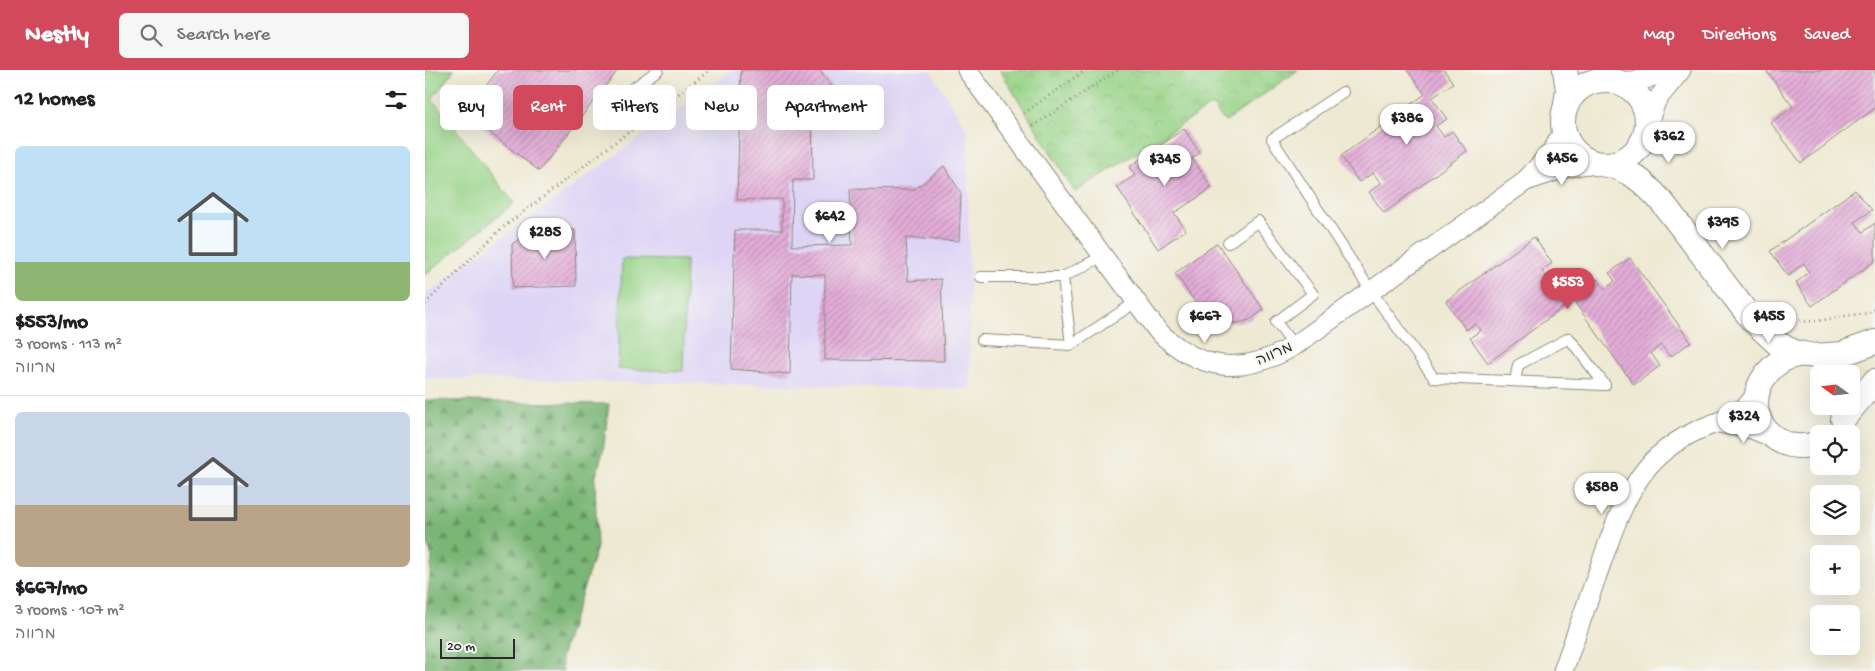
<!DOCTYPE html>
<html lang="en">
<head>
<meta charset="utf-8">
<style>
	body { margin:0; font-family:"Gochi Hand","Playpen Sans Hebrew",sans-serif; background:#f6f6f6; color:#202124; height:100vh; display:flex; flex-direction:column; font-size:19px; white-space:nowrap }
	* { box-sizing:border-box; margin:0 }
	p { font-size:16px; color:#757577 }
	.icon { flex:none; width:28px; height:28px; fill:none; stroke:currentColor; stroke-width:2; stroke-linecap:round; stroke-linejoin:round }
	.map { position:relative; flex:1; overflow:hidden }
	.panel { display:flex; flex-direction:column; background:#fff; width:425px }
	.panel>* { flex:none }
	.guide { position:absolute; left:15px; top:15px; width:475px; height:45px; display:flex; gap:10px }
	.needle { width:32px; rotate:285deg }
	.tools { position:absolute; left:1385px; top:295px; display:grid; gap:10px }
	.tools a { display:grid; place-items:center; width:50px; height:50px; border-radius:8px; background:#fff; box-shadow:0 5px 20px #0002; font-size:25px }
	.scale { position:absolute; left:15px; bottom:12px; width:75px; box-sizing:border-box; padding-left:5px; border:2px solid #2b2b2b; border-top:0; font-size:14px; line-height:18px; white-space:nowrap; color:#2b2b2b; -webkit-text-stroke:4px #f6f6f2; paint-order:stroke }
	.price { position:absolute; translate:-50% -42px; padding:0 11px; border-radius:18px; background:#fff; color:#222; font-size:16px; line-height:32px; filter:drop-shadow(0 1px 2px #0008) }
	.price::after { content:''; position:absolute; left:50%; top:30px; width:15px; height:11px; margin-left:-8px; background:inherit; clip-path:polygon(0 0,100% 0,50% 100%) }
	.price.current { background:#d1495b; color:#fff }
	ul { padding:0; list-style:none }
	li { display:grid; align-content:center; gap:10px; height:265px; padding:0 15px }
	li+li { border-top:1px solid #e0e0e0 }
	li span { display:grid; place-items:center; height:155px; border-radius:8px; color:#555 }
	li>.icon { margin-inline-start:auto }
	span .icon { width:90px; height:90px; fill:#fffc; stroke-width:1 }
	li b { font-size:21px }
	h2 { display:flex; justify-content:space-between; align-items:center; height:60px; padding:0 15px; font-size:21px }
	.tag { padding:0 18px; border-radius:8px; background:#fff; box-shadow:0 5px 20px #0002; font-size:18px; line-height:45px }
	.tag.current { background:#d1495b; color:#fff }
	header { display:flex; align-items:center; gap:30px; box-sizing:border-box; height:70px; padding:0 25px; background:#d1495b; color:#fff }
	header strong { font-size:24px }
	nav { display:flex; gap:28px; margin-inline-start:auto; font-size:18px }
	.search { width:350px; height:45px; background:#f6f6f6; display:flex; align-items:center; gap:12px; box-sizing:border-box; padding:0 18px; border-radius:8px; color:#757577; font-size:19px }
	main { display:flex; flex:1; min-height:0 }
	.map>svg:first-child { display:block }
	.built { fill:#ded5f6 }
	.green { fill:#99d488; stroke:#62805a }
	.forest { fill:url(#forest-firs); stroke:#527050 }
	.park { fill:url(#park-crowns); stroke:#62805a }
	.building { fill:url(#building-hatch) }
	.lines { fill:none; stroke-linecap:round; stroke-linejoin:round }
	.service-casing { stroke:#8c8a7e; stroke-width:12 }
	.minor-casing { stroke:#8c8a7e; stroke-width:21 }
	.tertiary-casing { stroke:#8c8a7e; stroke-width:26 }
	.path { stroke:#8c8a7e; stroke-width:3; stroke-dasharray:1 4; stroke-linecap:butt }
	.service { stroke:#fff; stroke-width:10 }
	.minor { stroke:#fff; stroke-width:19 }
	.tertiary { stroke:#fff; stroke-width:24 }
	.labels { text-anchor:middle; stroke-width:5; stroke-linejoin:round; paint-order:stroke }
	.street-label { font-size:15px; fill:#2b2b2b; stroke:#f6f6f2 }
</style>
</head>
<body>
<header>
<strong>Nestly</strong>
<div class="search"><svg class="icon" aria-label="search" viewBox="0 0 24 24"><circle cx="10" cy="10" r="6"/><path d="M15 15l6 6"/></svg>Search here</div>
<nav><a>Map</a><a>Directions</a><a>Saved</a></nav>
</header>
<main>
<section class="panel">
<h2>12 homes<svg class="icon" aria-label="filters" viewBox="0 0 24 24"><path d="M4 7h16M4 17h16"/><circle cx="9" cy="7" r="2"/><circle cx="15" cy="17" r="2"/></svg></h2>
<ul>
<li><span style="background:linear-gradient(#bfe0f5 75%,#8fb573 0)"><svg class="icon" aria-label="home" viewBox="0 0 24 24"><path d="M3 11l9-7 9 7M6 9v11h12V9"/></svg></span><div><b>$553/mo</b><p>3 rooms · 113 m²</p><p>מרווה</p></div></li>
<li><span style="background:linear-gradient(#c9d6e8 60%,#b9a48a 0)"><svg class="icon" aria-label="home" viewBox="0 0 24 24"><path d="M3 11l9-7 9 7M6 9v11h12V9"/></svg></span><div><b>$667/mo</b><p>3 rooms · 107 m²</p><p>מרווה</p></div></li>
</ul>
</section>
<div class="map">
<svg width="1450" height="601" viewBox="0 0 1450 601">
	<defs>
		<pattern id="forest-firs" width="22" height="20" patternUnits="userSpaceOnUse" patternTransform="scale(1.25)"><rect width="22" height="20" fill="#7ab674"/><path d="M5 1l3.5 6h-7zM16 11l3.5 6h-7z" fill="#64945f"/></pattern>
		<pattern id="park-crowns" width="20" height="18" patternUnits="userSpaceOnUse" patternTransform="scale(1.25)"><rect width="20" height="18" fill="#99d488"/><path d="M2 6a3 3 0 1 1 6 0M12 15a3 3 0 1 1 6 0" fill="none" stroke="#84b676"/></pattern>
		<pattern id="building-hatch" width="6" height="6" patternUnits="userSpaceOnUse" patternTransform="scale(1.25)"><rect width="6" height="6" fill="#e4add9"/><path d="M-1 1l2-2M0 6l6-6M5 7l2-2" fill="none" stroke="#b98db0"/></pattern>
	</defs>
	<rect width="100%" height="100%" fill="#f6f6f2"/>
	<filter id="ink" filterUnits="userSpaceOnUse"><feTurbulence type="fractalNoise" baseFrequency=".02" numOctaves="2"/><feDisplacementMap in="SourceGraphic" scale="10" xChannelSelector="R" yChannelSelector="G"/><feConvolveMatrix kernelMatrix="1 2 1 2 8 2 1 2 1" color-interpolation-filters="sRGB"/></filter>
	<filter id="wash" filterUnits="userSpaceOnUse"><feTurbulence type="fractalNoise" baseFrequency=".0096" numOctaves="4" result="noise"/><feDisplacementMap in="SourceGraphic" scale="20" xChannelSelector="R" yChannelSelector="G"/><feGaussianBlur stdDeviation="1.12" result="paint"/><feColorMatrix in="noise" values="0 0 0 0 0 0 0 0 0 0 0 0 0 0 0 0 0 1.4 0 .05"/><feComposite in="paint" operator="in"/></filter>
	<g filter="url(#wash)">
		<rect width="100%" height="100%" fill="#eee9d2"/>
		<!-- built -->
		<path class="built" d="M308,0h197l38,61 2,258 -545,-11v-84z"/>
		<!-- green -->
		<g class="green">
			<path d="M0,0h29l-22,29 82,104 -89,72z"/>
			<path d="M197,189l64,1 -3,111 -65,-2z"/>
		</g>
		<!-- forest -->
		<path class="forest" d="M0,330l184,4 -6,48 -8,27 2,68 -36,110 2,14h-138v-51l7,-63 -7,-18z"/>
		<!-- park -->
		<path class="park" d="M575,0h298l-73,52 -13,-17 -137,87z"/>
		<g id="blocks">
			<!-- building -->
			<g class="building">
				<path d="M73,0h120l-79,101 -74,-58z"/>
				<path d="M316,0h78l13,17 -20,13 1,80h-20l-1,66 60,-1 -2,-56 64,1 30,-24 17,27 -2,48 -53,-3 2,43 33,-2 3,82 -119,-1v-85l-33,-1 -2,100 -59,-5 4,-139h47v-31l-45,1z"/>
				<path d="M982,0h37l9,13 -21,15 15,21 -11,7 8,11 8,-6 15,20 -83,62 -15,-21 12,-9 -8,-10 -14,9 -18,-26 84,-62z"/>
				<path d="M1341,0h109v38l-74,55 -30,-40 22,-16z"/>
				<path d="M759,59l16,24 -8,5 20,30 -38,25 12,17 -28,19 -41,-62 18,-12 -6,-8z"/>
				<path d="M1430,120l17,20 -17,12 8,10 12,-9v38l-63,45 -16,-23 13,-11 -5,-9 -16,13 -18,-25z"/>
				<path d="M150,160l1,56 -63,2 -1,-44 19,-12z"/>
				<path d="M1109,167l18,26 -10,8 7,10 12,-9 16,22 20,-15 8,10 10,-8 -6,-8 21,-15 61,84 -21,15 -9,-12 -10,8 9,13 -26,19 -61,-85 -85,63 -18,-25 11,-8 -6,-7 -9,7 -20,-29z"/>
				<path d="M792,173l47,67 -15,10 -11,3 -21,-1 -11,-4 -31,-45z"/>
			</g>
		</g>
	</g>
	<g filter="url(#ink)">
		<use href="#blocks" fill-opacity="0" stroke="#8c8a7e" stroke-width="1"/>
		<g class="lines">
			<!-- service casing -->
			<g class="service-casing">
				<g id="service">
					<path d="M918,22l-71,47 99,152 63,87 171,7"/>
					<path d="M184,36l49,-36"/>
					<path d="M803,173l30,-22 55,73 -37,28 18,24"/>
					<path d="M556,207h82l40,-21"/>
					<path d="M638,207l8,68"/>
					<path d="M557,270l89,5 65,-43"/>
					<path d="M1090,311l3,-16 51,-27 36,47"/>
				</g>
			</g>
			<!-- minor casing -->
			<g class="minor-casing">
				<g id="minor">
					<path d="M542,0l190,260c43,42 85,46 137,16l229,-163 27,-29 14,-23"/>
					<path d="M1193,12l25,-2 27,-10"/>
					<path d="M1222,56l9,-25 25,-31"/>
					<path d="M1104,110l36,-12 29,-5"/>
					<path d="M1293,353l34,6 22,9"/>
					<path d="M1138,601c11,-31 22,-62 33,-93 14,-40 30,-92 61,-121 12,-11 26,-20 41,-27 24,-10 46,-14 59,-38"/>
				</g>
			</g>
			<!-- tertiary casing -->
			<g class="tertiary-casing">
				<g id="tertiary">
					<path d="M1140,0l3,20 -2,14"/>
					<circle cx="1180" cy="52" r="42"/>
					<path d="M1176,94c28,4 42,17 61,38l91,119 25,23 16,8 13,3"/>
					<path d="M1389,286l28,-2 33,-12"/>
					<path d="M1418,349l32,-38"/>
					<path d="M1394,373c-14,5 -29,4 -41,-3 -59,-37 14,-124 61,-66"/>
				</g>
			</g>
			<!-- path -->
			<g class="path">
				<path d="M599,43l62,-43"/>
				<path d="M608,56l85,-56"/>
				<path d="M0,234l76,-75 209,-159"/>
				<path d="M1365,250c20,3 35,0 55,-4 10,-2 21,0 30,-7"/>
			</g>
			<!-- service -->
			<use href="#service" class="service"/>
			<!-- minor -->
			<use href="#minor" class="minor"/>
			<!-- tertiary -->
			<use href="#tertiary" class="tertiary"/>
		</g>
	</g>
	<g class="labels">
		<!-- street labels -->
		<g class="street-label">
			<text transform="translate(849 283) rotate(-24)" y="5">מרווה</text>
		</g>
	</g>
</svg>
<div class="tools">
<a><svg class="needle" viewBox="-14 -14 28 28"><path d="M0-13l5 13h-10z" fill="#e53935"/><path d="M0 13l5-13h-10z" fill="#757577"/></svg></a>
<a><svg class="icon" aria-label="locate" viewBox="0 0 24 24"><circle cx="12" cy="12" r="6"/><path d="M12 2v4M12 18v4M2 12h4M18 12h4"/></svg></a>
<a><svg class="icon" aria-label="layers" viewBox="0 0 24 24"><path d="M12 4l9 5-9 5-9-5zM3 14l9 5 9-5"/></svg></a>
<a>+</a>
<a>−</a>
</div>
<div class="scale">20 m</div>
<b class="price" style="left:982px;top:76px">$386</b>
<b class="price" style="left:1244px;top:94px">$362</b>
<b class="price" style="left:1137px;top:116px">$456</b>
<b class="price" style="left:740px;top:117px">$345</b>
<b class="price" style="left:405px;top:174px">$642</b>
<b class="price" style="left:1298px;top:180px">$395</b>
<b class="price" style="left:120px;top:190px">$285</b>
<b class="price current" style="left:1143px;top:240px">$553</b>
<b class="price" style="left:780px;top:274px">$667</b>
<b class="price" style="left:1344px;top:274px">$455</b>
<b class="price" style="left:1319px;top:374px">$324</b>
<b class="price" style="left:1177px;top:445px">$588</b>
<div class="guide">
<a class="tag">Buy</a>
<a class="tag current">Rent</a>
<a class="tag">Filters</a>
<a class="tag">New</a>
<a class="tag">Apartment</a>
</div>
</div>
</main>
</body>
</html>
